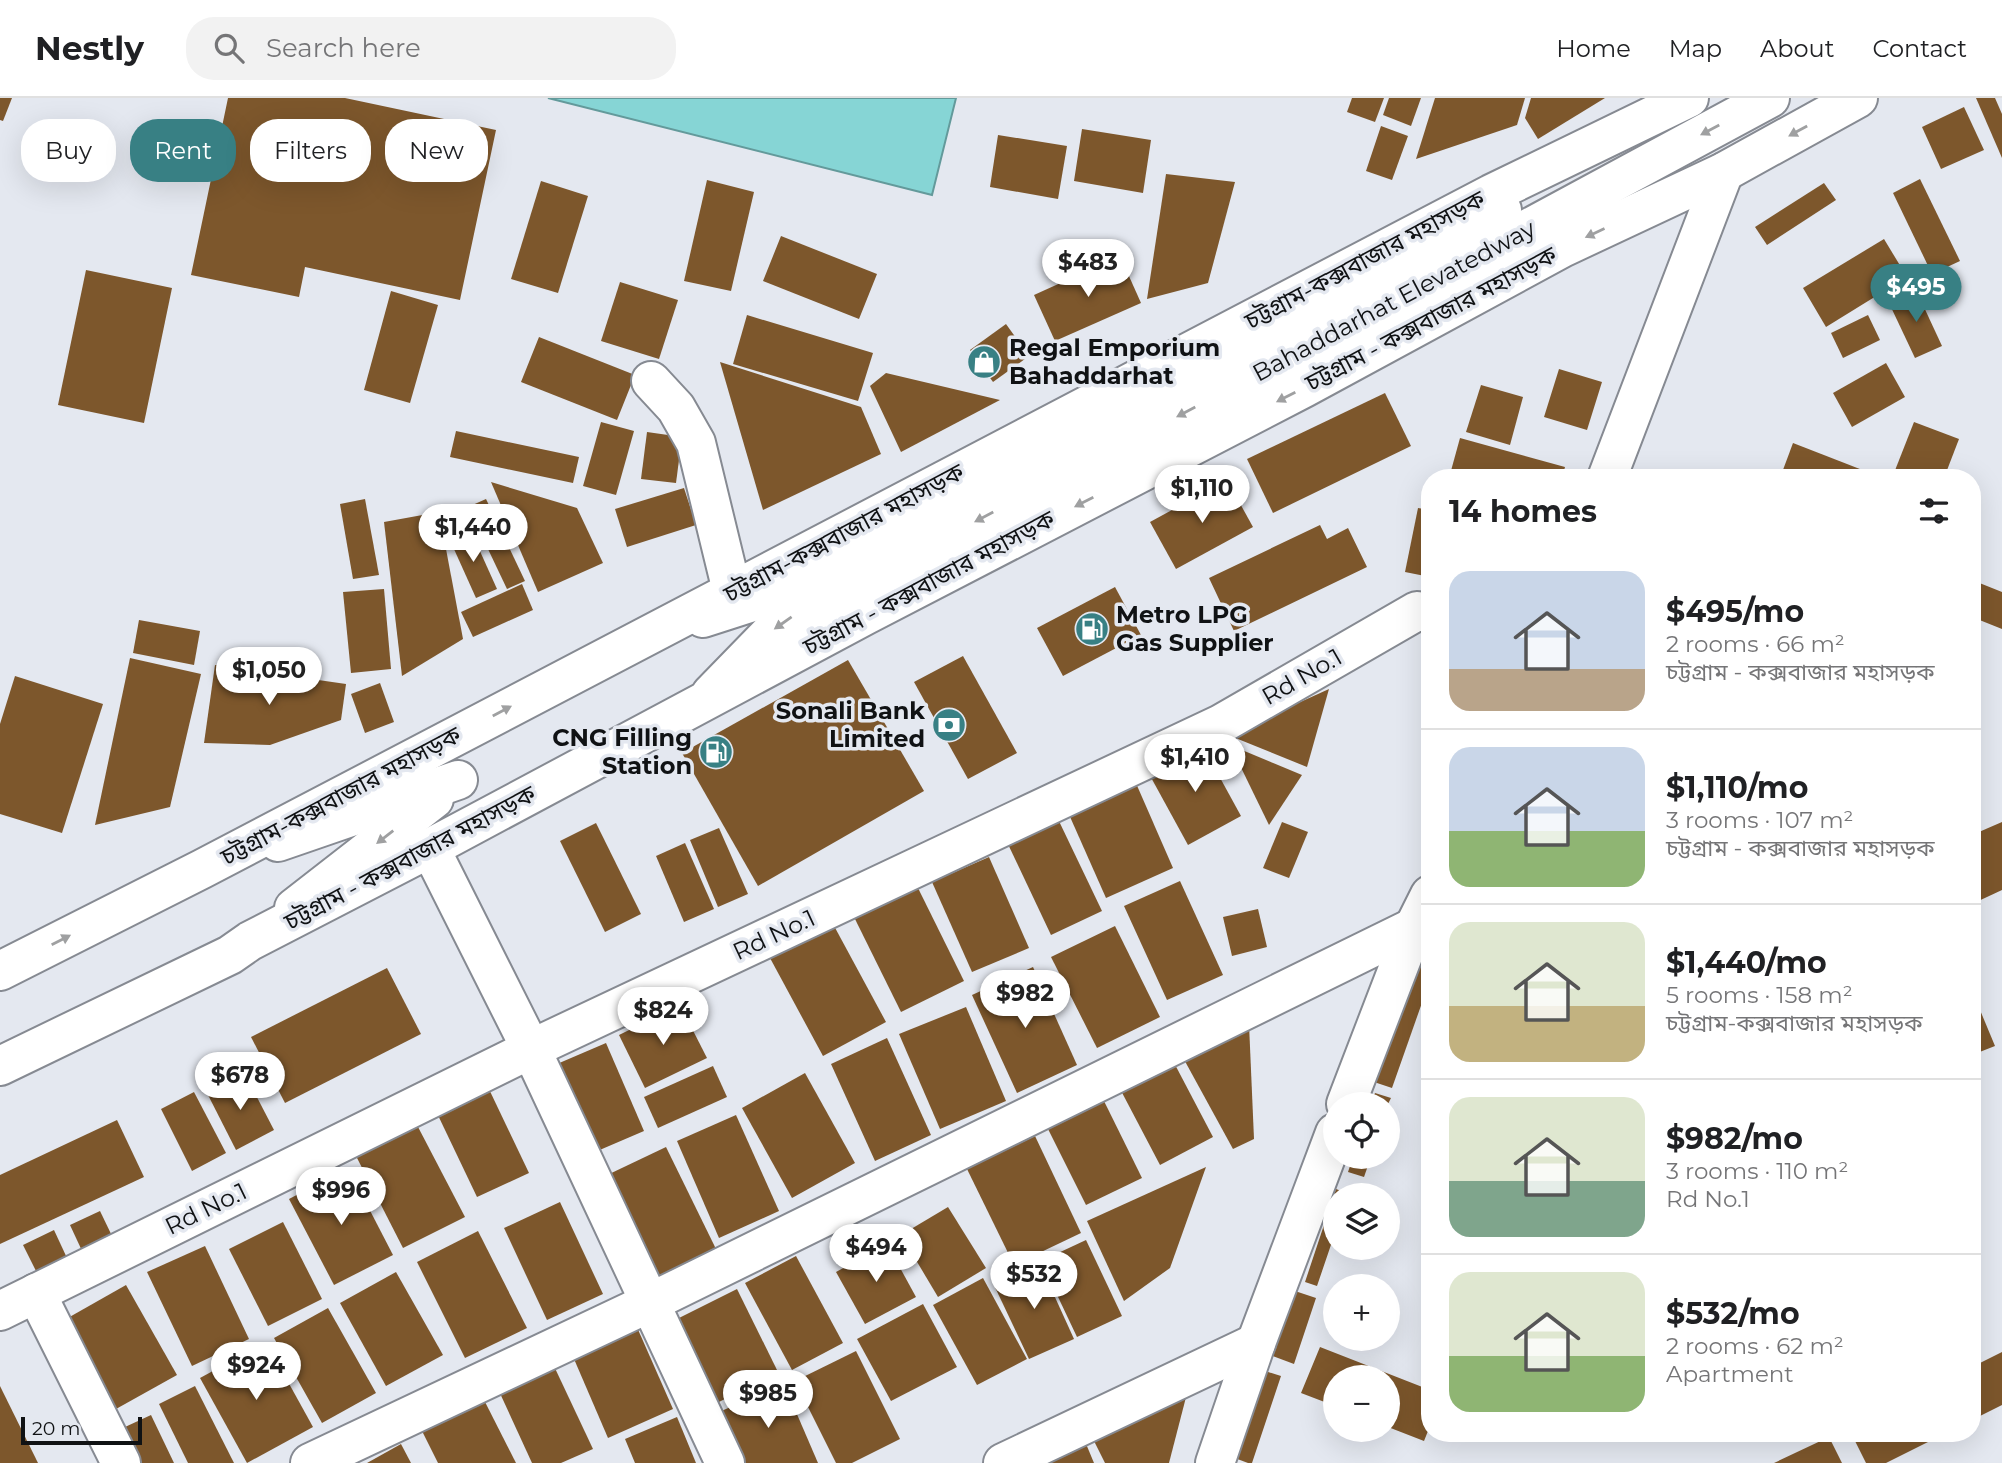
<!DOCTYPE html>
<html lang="en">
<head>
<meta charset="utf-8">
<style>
	body { margin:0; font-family:Montserrat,"Noto Sans Bengali",sans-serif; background:#f2f2f2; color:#202124; height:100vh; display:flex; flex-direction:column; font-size:26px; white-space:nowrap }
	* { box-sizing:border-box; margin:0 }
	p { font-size:23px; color:#757577 }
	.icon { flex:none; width:38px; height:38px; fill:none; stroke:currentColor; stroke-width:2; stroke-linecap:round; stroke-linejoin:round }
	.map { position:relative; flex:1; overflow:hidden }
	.sheet { position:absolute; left:1421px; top:371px; width:560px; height:973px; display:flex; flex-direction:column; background:#fff; border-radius:28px; box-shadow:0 7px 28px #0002 }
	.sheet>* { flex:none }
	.guide { position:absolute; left:21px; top:21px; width:665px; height:63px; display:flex; gap:14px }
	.buttons { position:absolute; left:1323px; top:994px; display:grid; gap:14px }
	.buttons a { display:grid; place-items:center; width:77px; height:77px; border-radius:50%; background:#fff; box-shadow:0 7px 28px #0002; font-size:35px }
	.scale { position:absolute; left:21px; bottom:18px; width:121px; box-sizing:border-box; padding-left:7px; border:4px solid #101214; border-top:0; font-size:19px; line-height:24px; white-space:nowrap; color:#101214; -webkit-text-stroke:5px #e4e8f0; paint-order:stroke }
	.price { position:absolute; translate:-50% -60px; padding:0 16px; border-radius:24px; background:#fff; color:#222; font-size:23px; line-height:46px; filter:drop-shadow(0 2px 4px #0008) }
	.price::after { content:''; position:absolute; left:50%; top:42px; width:21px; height:16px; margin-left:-10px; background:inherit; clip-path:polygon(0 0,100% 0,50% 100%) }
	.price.active { background:#388084; color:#fff }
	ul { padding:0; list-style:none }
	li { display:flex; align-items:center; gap:21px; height:175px; padding:0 28px }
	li+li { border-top:2px solid #e0e0e0 }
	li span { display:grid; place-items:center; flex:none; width:196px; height:140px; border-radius:21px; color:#555 }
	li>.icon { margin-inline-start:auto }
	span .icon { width:84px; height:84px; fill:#fffc; stroke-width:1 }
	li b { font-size:30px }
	h2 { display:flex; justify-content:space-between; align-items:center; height:84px; padding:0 28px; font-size:30px }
	.pill { padding:0 24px; border-radius:28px; background:#fff; box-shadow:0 7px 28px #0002; font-size:24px; line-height:63px }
	.pill.active { background:#388084; color:#fff }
	header { display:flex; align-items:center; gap:42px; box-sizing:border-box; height:98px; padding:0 35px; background:#fff; border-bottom:2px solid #e0e0e0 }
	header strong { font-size:33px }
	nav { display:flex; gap:38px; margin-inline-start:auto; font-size:24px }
	.search { width:490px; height:63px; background:#f2f2f2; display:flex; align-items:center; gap:18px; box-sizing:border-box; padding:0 24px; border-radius:28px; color:#757577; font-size:26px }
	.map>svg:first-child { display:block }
	.water { fill:#86d5d5; stroke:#639a9b; stroke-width:2 }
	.building { fill:#7d572c }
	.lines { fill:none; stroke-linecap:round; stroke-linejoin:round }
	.street-casing { stroke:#868a92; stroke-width:42 }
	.secondary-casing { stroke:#868a92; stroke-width:42 }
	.primary-casing { stroke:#868a92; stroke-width:42 }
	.highway-casing { stroke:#868a92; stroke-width:42 }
	.street { stroke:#fff; stroke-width:38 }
	.secondary { stroke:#fff; stroke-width:38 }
	.primary { stroke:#fff; stroke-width:38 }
	.highway { stroke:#fff; stroke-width:38 }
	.oneway { fill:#9fa0a1 }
	.labels { text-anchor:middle; stroke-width:7; stroke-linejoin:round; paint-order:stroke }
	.street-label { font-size:24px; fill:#101214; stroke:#e4e8f0 }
	.poi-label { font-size:24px; font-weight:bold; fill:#101214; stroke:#e4e8f0; text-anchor:start }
</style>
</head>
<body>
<header>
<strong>Nestly</strong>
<div class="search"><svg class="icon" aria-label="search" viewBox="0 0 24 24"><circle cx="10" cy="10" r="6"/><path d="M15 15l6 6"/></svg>Search here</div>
<nav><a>Home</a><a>Map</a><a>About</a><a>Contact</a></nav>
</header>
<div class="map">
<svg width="2002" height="1365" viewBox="0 0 2002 1365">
	<rect width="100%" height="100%" fill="#e4e8f0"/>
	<!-- water -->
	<path class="water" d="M548,0h408l-24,97z"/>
	<!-- building -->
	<g class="building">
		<path d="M0,0h12l-9,23 -3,-1z"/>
		<path d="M228,0h117l151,32 -36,170 -155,-33 -6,30 -108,-22z"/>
		<path d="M1352,0h32l-9,24 -28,-10z"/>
		<path d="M1389,0h32l-10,28 -28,-11z"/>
		<path d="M1435,0h90l-8,27 -101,34z"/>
		<path d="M1531,0h74l-67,41 -13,-21z"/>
		<path d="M1976,0h19l7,16v44z"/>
		<path d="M1964,9l20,43 -43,19 -19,-42z"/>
		<path d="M1381,28l27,10 -16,44 -26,-9z"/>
		<path d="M1082,31l69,11 -8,53 -69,-12z"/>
		<path d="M998,37l69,11 -9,53 -68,-12z"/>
		<path d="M1166,76l69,8 -27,101 -61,16z"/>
		<path d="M1920,81l40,82 -28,13 -39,-81z"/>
		<path d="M707,82l47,12 -23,99 -47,-10z"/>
		<path d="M541,83l47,15 -30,97 -47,-14z"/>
		<path d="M1824,85l12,17 -69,45 -12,-18z"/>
		<path d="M781,138l96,38 -18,45 -96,-38z"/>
		<path d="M1884,141l23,38 -81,50 -23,-39z"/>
		<path d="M1120,158l21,47 -86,38 -21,-46z"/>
		<path d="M86,172l86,18 -28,135 -86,-18z"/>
		<path d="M620,184l58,18 -19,59 -58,-18z"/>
		<path d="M1916,192l26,56 -27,12 -26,-55z"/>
		<path d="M391,193l47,14 -28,98 -46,-13z"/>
		<path d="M747,217l126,38 -15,48 -125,-37z"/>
		<path d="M1868,217l12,25 -37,18 -12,-25z"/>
		<path d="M1006,226l23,32 -36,26 -23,-32z"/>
		<path d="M539,239l96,38 -18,45 -96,-38z"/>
		<path d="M720,264l141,45 20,47 -118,56z"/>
		<path d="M1886,265l19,34 -53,30 -19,-34z"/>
		<path d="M1559,271l43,13 -15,48 -43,-13z"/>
		<path d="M886,275l114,27 -99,52 -31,-66z"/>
		<path d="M1481,287l42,12 -13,48 -44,-13z"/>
		<path d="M1385,295l26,53 -138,67 -26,-54z"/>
		<path d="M601,324l33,9 -18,64 -33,-9z"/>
		<path d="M1914,324l45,17 -15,39h-52z"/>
		<path d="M456,333l123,26 -6,26 -123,-26z"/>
		<path d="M647,334l35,5 -6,46 -35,-4z"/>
		<path d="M1460,340l105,29 -3,11h-113z"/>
		<path d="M1793,345l90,35h-103z"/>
		<path d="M1227,382l26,47 -77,42 -26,-47z"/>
		<path d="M491,384l86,26 26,55 -65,29z"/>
		<path d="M684,390l12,37 -69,22 -12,-38z"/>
		<path d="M365,401l14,76 -26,4 -13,-75z"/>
		<path d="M486,401l39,82 -18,8 -39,-82z"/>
		<path d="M1418,410l12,2v67l-25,-5z"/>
		<path d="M439,414l24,127 -61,37 -18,-154z"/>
		<path d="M1320,427l7,14 21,-11 19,39 -133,64 -25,-53z"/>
		<path d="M470,431l27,60 -21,9 -27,-60z"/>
		<path d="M1972,482l30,12v37l-30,-12z"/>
		<path d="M522,486l11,26 -60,27 -12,-25z"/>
		<path d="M1115,489l26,48 -78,41 -26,-48z"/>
		<path d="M384,491l7,80 -40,4 -8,-81z"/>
		<path d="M139,522l61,11 -6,34 -61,-12z"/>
		<path d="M963,558l54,97 -49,26 -54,-97z"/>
		<path d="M130,560l71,16 -31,133 -75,18z"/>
		<path d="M848,562l76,131 -166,95 -76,-133z"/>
		<path d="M215,567l131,19 -5,36 -71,25 -66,-2z"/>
		<path d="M15,578l88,28 -41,129 -62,-19v-90z"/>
		<path d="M380,585l14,39 -29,11 -14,-39z"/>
		<path d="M1329,591l-22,78 -79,-32z"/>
		<path d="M1201,645l40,73 -53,29 -40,-73z"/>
		<path d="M1230,647l72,30 -33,50z"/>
		<path d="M1135,683l38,87 -67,30 -39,-88z"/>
		<path d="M1057,719l45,94 -51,24 -45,-95z"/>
		<path d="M1282,724l26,10 -19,46 -26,-10z"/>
		<path d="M2002,724v68l-30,14v-69z"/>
		<path d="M596,725l45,91 -36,18 -45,-91z"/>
		<path d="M719,730l29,66 -30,13 -28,-67z"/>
		<path d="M685,745l29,66 -30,13 -28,-66z"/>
		<path d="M989,759l40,91 -57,24 -40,-90z"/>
		<path d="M1180,783l43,94 -56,25 -43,-94z"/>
		<path d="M917,788l47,95 -63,31 -47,-95z"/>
		<path d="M1258,811l9,38 -35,9 -9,-39z"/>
		<path d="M833,826l53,98 -63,34 -53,-98z"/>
		<path d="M1115,828l45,91 -63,31 -46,-91z"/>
		<path d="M1411,860l19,7v15l-38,108 -24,-8z"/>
		<path d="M1033,869l44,98 -60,28 -45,-98z"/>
		<path d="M387,870l34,66 -136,69 -34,-66z"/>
		<path d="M1975,900l20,48 -23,9v-56z"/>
		<path d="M680,907l27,53 -62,30 -26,-53z"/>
		<path d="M966,909l40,94 -66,28 -41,-95z"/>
		<path d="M1249,926l5,115 -21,10 -52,-95z"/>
		<path d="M887,940l44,97 -56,26 -44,-97z"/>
		<path d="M606,945l38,88 -56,24 -38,-88z"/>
		<path d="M1171,959l42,80 -53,28 -42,-80z"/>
		<path d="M713,968l14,31 -69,31 -14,-31z"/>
		<path d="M805,975l50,90 -63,35 -50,-90z"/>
		<path d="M245,976l29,56 -38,20 -29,-57z"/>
		<path d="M487,987l42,88 -52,24 -42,-88z"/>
		<path d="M194,994l32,61 -34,18 -31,-62z"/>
		<path d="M1375,995l16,5 -3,6h-17z"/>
		<path d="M1102,999l40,81 -56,27 -41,-82z"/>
		<path d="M736,1017l43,96 -60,27 -42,-97z"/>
		<path d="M117,1022l27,57 -144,67v-69z"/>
		<path d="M417,1027l48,92 -62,31 -47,-92z"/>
		<path d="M1035,1038l46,97 -67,32 -47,-96z"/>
		<path d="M666,1049l50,102 -63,31 -50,-103z"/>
		<path d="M1353,1059h18l-7,20 -16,-5z"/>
		<path d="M1206,1069l-36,101 -46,33 -37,-80z"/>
		<path d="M348,1070l45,87 -59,30 -45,-86z"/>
		<path d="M1336,1091l16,6h-17v38l-18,53 -12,-4z"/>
		<path d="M560,1104l43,92 -56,26 -43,-92z"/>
		<path d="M948,1109l38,61 -48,29 -37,-62z"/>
		<path d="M100,1113l13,27 -30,15 -13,-28z"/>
		<path d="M283,1124l39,77 -54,27 -39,-77z"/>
		<path d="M54,1132l13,28 -30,15 -14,-28z"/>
		<path d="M478,1133l49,97 -62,30 -48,-96z"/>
		<path d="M1086,1142l36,76 -45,21 -36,-76z"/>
		<path d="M887,1146l29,53 -51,27 -29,-52z"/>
		<path d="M205,1148l44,93 -57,27 -45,-94z"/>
		<path d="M796,1158l47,87 -51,27 -47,-87z"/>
		<path d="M1039,1164l35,77 -45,20 -36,-76z"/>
		<path d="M396,1174l47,83 -57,31 -46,-83z"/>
		<path d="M983,1180l44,81 -50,26 -44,-80z"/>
		<path d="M126,1187l51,90 -61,34 -50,-90z"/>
		<path d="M737,1191l41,83 -61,31 -42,-83z"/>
		<path d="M1292,1192l24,8 -22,66 -24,-9z"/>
		<path d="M923,1206l34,63 -66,34 -34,-62z"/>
		<path d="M328,1210l48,85 -54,30 -48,-85z"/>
		<path d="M636,1227l37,84 -65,29 -37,-86z"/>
		<path d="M266,1244l47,85 -66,36 -47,-85z"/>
		<path d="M1320,1249l110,43v36l-6,15 -36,-14v-50h-53v29l-34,-13z"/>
		<path d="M856,1253l44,88 -48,24h-16l-41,-82z"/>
		<path d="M2002,1254v53l-30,15v-53z"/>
		<path d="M553,1266l40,85 -32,14h-29l-34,-74z"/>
		<path d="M1262,1272l19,6 -29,87h-4l-16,-6z"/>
		<path d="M1192,1276l-23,89h-64l-18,-36z"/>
		<path d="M784,1286l34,79h-77l-22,-51z"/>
		<path d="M0,1288l38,77h-38z"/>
		<path d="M195,1288l39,77h-46l-29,-59z"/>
		<path d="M482,1298l34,67h-78l-18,-36z"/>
		<path d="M151,1317l23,48h-32l-17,-36z"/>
		<path d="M677,1319l19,46h-61l-10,-24z"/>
		<path d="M1851,1335h95l-60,30h-20z"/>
		<path d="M1829,1339l13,26h-68z"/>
		<path d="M1084,1341l10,24h-61z"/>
		<path d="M401,1346l10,19h-44z"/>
	</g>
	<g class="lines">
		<!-- street casing -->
		<g class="street-casing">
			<g id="street">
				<path d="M651,283l25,27 20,35 36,148"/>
				<path d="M430,750l101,201 194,414"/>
				<path d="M36,1195l85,170"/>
				<path d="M0,1213l531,-262 690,-325 196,-113 13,2"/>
				<path d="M310,1365l341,-161 763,-375"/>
				<path d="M1003,1365l253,-120"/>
			</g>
		</g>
		<!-- secondary casing -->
		<g class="secondary-casing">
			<g id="secondary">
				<path d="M1607,380l117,-306"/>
				<path d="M1346,1006l68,-177 16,-32"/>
				<path d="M1215,1365l41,-120 79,-210"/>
			</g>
		</g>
		<!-- primary casing -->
		<g class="primary-casing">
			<g id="primary">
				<path d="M703,520l62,-20 737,-388"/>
				<path d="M711,596l69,-71 484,-252 506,-273"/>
				<path d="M278,744l180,-62"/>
				<path d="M294,810l140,-109"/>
			</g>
		</g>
		<!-- highway casing -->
		<g class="highway-casing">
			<g id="highway">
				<path d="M0,873l202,-102 1289,-675 198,-96"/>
				<path d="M0,968l230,-111 20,-14 180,-93 436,-233 438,-227 258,-140 162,-76 134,-74"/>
			</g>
		</g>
		<!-- street -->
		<use href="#street" class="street"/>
		<!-- secondary -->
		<use href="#secondary" class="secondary"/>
		<!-- primary -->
		<use href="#primary" class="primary"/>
		<!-- highway -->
		<use href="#highway" class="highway"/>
	</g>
	<!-- one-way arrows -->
	<defs><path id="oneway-solid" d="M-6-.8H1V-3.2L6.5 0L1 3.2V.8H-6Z" transform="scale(1.75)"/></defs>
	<g class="oneway">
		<use href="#oneway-solid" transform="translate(1710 32) rotate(152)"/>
		<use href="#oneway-solid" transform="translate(1798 33) rotate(151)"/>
		<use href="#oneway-solid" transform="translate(1595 135) rotate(155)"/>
		<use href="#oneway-solid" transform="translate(1286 299) rotate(153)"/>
		<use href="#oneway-solid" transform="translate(1186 314) rotate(152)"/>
		<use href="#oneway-solid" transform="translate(1084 404) rotate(153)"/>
		<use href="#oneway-solid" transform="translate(984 419) rotate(152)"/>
		<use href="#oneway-solid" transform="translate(783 525) rotate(145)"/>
		<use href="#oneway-solid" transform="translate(502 613) rotate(-28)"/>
		<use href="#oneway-solid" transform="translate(385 739) rotate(142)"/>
		<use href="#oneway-solid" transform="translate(61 842) rotate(-27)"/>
	</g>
	<!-- icons -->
	<defs>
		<g id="shop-disc" transform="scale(1.75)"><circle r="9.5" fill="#388084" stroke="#e4e8f0"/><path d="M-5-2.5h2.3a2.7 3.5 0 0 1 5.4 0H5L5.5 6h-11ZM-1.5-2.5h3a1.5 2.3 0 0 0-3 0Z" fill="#fff"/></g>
		<g id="fuel-disc" transform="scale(1.75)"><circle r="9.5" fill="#388084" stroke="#e4e8f0"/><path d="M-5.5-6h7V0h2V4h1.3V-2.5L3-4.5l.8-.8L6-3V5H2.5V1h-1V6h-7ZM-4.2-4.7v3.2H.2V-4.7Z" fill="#fff"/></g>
		<g id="bank-disc" transform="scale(1.75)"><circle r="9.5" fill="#388084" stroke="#e4e8f0"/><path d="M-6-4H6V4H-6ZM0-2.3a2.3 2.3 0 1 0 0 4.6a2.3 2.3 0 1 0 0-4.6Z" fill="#fff"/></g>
	</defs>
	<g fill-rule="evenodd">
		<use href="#shop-disc" x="984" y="264"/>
		<use href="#fuel-disc" x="1092" y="531"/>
		<use href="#bank-disc" x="949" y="627"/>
		<use href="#fuel-disc" x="716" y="654"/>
	</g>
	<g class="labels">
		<!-- street labels -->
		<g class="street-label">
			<text transform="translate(1365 162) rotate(-28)" y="8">চট্টগ্রাম-কক্সবাজার মহাসড়ক</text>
			<text transform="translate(1394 203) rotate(-28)" y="8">Bahaddarhat Elevatedway</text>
			<text transform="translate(1431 221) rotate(-28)" y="8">চট্টগ্রাম - কক্সবাজার মহাসড়ক</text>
			<text transform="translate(844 435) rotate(-28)" y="8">চট্টগ্রাম-কক্সবাজার মহাসড়ক</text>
			<text transform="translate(929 485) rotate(-28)" y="8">চট্টগ্রাম - কক্সবাজার মহাসড়ক</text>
			<text transform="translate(1302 579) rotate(-30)" y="8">Rd No.1</text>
			<text transform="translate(341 698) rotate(-28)" y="8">চট্টগ্রাম-কক্সবাজার মহাসড়ক</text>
			<text transform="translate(410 760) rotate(-28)" y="8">চট্টগ্রাম - কক্সবাজার মহাসড়ক</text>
			<text transform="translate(774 837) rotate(-25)" y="8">Rd No.1</text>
			<text transform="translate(206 1111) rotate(-26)" y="8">Rd No.1</text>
		</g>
		<!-- poi labels -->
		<g class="poi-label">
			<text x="1009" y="258">Regal Emporium<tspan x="1009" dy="28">Bahaddarhat</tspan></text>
			<text x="1116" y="525">Metro LPG<tspan x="1116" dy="28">Gas Supplier</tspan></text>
			<text x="925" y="621" text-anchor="end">Sonali Bank<tspan x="925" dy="28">Limited</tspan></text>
			<text x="692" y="648" text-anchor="end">CNG Filling<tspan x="692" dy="28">Station</tspan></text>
		</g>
	</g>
</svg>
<div class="buttons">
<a><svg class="icon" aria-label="locate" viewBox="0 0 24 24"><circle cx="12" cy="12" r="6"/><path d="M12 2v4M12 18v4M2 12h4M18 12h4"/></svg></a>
<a><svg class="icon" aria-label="layers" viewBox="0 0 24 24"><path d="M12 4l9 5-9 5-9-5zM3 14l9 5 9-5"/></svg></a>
<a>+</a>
<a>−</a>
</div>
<div class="scale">20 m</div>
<b class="price" style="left:1088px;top:201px">$483</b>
<b class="price active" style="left:1916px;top:226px">$495</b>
<b class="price" style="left:1202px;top:427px">$1,110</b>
<b class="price" style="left:473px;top:466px">$1,440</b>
<b class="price" style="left:269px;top:609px">$1,050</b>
<b class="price" style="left:1195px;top:696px">$1,410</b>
<b class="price" style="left:1025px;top:932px">$982</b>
<b class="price" style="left:663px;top:949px">$824</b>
<b class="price" style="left:240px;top:1014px">$678</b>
<b class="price" style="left:341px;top:1129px">$996</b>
<b class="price" style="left:876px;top:1186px">$494</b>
<b class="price" style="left:1034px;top:1213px">$532</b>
<b class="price" style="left:256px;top:1304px">$924</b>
<b class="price" style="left:768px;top:1332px">$985</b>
<div class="guide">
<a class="pill">Buy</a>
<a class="pill active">Rent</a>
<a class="pill">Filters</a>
<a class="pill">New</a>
</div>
<section class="sheet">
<h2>14 homes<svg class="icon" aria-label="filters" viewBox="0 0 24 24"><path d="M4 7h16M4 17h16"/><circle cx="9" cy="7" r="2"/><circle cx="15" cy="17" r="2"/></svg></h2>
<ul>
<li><span style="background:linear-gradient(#c9d6e8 70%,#b9a48a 0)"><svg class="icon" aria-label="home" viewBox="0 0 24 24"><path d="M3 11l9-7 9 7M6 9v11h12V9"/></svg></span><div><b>$495/mo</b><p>2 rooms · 66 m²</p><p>চট্টগ্রাম - কক্সবাজার মহাসড়ক</p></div></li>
<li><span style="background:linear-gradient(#c9d6e8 60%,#8fb573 0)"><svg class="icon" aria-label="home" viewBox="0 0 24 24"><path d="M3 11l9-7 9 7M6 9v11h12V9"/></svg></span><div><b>$1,110/mo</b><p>3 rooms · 107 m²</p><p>চট্টগ্রাম - কক্সবাজার মহাসড়ক</p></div></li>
<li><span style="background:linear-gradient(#dfe7d0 60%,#c2b280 0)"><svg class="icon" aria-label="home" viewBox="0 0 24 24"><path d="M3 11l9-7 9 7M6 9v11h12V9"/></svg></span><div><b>$1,440/mo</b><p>5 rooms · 158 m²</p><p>চট্টগ্রাম-কক্সবাজার মহাসড়ক</p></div></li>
<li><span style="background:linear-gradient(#dfe7d0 60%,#7fa58c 0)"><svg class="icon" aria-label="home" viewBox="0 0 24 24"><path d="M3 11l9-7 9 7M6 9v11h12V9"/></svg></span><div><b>$982/mo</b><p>3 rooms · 110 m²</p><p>Rd No.1</p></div></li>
<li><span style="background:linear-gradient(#dfe7d0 60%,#8fb573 0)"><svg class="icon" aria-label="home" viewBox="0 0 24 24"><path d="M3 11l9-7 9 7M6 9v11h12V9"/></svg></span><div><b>$532/mo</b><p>2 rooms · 62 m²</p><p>Apartment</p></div></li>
</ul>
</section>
</div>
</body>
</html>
